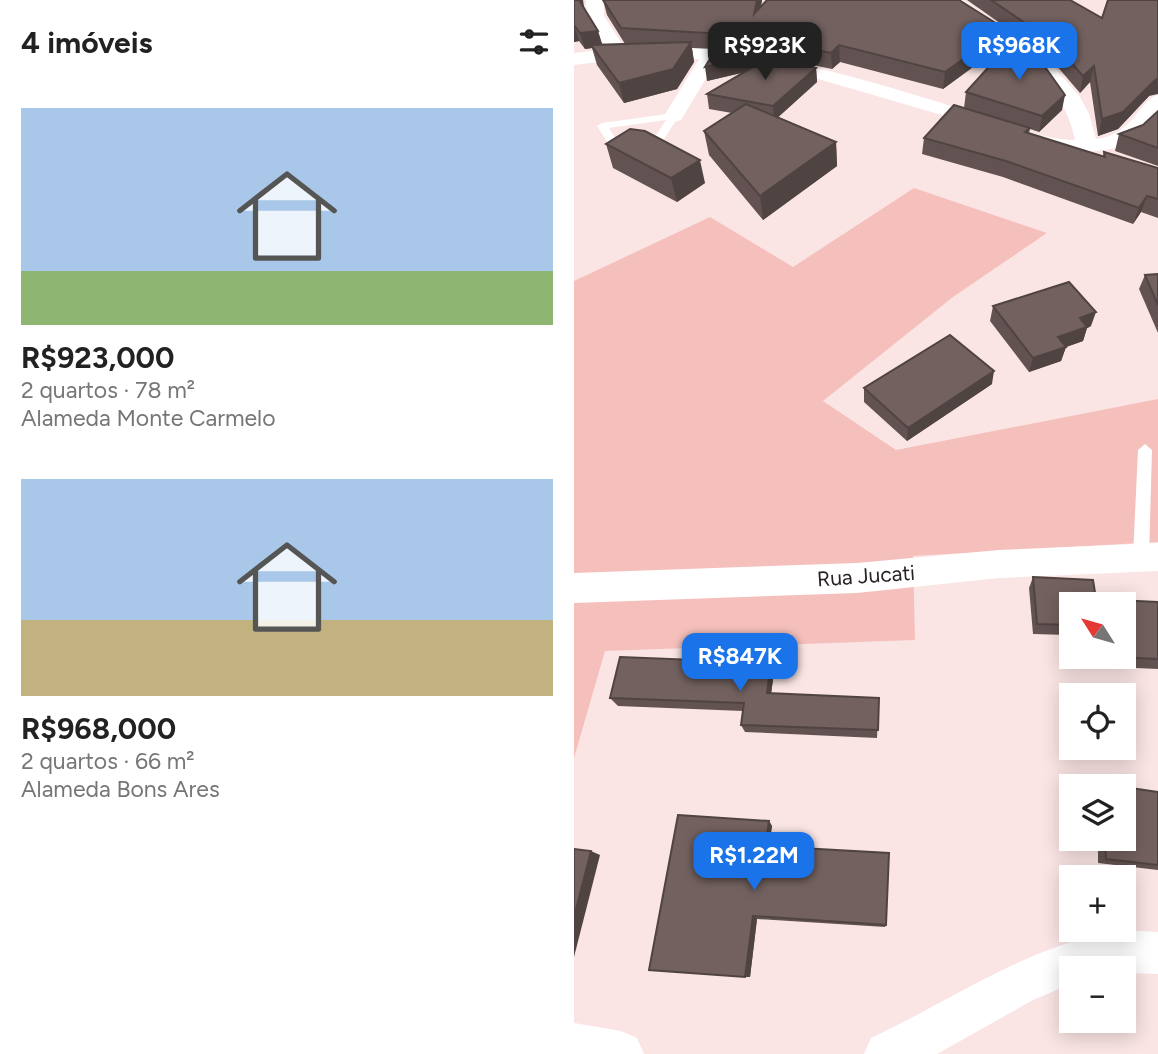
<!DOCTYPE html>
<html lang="pt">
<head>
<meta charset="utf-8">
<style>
	body { margin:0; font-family:Figtree,sans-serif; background:#f6f6f6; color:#222; height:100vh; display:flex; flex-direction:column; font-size:26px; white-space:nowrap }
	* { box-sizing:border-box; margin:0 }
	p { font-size:23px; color:#767676 }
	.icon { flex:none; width:38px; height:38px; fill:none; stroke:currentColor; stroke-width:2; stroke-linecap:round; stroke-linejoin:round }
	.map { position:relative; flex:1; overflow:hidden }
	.drawer { display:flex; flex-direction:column; background:#fff; width:574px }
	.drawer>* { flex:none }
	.needle { width:46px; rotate:307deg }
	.controls { position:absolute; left:485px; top:592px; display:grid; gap:14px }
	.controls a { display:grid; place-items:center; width:77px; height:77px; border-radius:0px; background:#fff; box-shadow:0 4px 18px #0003; font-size:35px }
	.price { position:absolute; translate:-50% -60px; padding:0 16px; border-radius:14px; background:#1a73e8; color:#fff; font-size:23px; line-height:46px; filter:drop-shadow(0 2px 4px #0008) }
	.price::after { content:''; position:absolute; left:50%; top:42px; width:21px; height:16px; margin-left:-10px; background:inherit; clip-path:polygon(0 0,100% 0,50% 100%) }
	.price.current { background:#222; color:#fff }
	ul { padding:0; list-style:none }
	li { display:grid; align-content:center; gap:14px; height:371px; padding:0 21px }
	li span { display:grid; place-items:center; height:217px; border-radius:0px; color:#555 }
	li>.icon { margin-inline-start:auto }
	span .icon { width:126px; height:126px; fill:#fffc; stroke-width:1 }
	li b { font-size:30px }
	h2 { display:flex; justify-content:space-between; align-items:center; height:84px; padding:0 21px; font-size:30px }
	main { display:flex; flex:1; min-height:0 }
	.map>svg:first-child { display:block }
	.green { fill:#f5c0bc }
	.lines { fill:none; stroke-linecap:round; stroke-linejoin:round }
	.lane { fill:#fff; fill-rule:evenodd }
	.street { fill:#fff; fill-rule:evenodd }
	.wall { fill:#625352; fill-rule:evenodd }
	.shaded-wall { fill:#504442 }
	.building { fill:#72615f; stroke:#504442; stroke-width:2 }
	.labels { text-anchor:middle; stroke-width:7; stroke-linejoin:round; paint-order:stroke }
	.street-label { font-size:21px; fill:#292222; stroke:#fff }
</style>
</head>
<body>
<main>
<section class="drawer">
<h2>4 imóveis<svg class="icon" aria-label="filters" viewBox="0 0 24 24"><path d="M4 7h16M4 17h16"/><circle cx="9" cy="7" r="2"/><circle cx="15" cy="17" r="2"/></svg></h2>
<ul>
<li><span style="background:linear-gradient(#a9c7e8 75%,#8fb573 0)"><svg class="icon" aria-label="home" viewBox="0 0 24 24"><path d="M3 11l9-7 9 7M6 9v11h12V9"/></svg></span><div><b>R$923,000</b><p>2 quartos · 78 m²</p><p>Alameda Monte Carmelo</p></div></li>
<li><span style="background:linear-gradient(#a9c7e8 65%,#c2b280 0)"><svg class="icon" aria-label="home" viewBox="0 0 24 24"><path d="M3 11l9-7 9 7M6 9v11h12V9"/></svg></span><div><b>R$968,000</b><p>2 quartos · 66 m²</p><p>Alameda Bons Ares</p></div></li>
</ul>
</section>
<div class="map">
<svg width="584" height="1054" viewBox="0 0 584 1054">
	<rect width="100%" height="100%" fill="#fae5e4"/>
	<!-- green -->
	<path class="green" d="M340,188l133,45 -94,64 -130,104 73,49 262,-51v143l-245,14 2,84 -310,11 -31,107v-477l136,-64 83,50z"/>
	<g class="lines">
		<!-- lane -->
		<g class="lane">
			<path d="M100,113l5,3 -23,35 -4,1 -41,-4 -14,-22 5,-3zM92,120l-17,26 -31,-3 -9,-15z"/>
			<path d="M571,444l7,6 -3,107 -2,5 -6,2 -6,-2 -2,-5 5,-107z"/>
		</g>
		<!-- street -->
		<g class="street">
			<path d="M12,0h18v16l20,31c111,-4 203,21 308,53 39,11 104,40 143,40 -11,-54 -53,-86 -97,-115 -11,-8 -27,-14 -36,-25h21l85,60 32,37 9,17 7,25c39,-5 42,-39 62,-44 0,6 0,16 0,22 -13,33 -60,35 -89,35l-261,-76 -91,-16 -36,60 -7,2 -10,-6 35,-57h-74l-51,6v-12l33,-4 -21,-33z"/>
			<path d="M584,543v28l-159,7 -142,15 -283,10v-30l283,-10 142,-13z"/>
			<path d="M547,930l37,2v42l-34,-1v-5h-53v16l-38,16 -96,54h-73l7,-16c83,-39 157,-93 250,-108z"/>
			<path d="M0,1023l47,8 16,7 7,16h-70z"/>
		</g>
	</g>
	<!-- wall -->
	<g class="wall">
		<path d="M0,0h9l1,8 14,23 4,14 23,-1 -18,-29 -4,-15h159l-1,7 242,38 -60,44 -103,-27 -8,7 -89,-18 -20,-1 34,14 59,4 1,14 -39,35 58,25 1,24 -74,54 -54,-65 -5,-24 28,-18 -23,-4 -2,-15 38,-22 -38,9 9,-32 -24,-1 2,14 -17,27 -53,14 -27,-38 -5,-17 -7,1 -6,-8 -5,1z"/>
		<path d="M393,0h103l79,96 -31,33 -20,7 -8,-54 -10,11 -30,-35z"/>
		<path d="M392,92l96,18 -23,22 -9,-3 -1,4 74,23 1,-4 54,16v50l-17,-6 -8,12 -130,-47 -81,-23 2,-16 40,-30z"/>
		<path d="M584,111v55l-43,-15 4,-17 24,-9z"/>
		<path d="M32,144l99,39 -28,19 -64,-34z"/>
		<path d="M584,274v59l-19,-44 6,-14z"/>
		<path d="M419,306l98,20 -4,2 -4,13 -17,6 -5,14 -32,11 -39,-51z"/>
		<path d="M418,384l-85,57 -43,-39v-14z"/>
		<path d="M459,577l63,22 62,3v67l-87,-4 -3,-30 -35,-1 -4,-46zM497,604l53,52h-53z"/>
		<path d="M200,672l-3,22 108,4 -2,40 -132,-6 -4,-7 2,-14 -125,-5 -8,-8z"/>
		<path d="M584,792v78l-60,-7v-25h26z"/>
		<path d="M195,821l3,5 -3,20 117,79 -1,2 -128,-8 -7,58 -101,-7z"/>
	</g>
	<!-- shaded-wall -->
	<g class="shaded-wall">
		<path d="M5,0h4l1,17z"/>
		<path d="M183,0h5l-6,30 -2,-16z"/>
		<path d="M0,25l5,16 -5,1z"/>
		<path d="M431,29l-2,16 -60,44 2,-17z"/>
		<path d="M24,31l5,16 -12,-2 1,3 -7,1 -5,-16z"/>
		<path d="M117,42l3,20 -17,27 -53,14 -5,-20z"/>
		<path d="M265,45l1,17 -8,7 -1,-16z"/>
		<path d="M182,54l2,15 -51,12 -2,-14z"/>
		<path d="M520,66l-4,16 -10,11 3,-17z"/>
		<path d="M242,68l1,14 -43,39 -1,-15z"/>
		<path d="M584,79v15l-9,2 -31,33 -20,7 4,-17 53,-39z"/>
		<path d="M491,95l-3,15 -23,22 3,-16z"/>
		<path d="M262,142l1,24 -74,54 -3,-24z"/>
		<path d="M126,160l5,23 -28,19 -6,-24z"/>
		<path d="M573,196l-6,16 -8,12 6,-16z"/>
		<path d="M522,312l-5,14 -4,2 -4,13 -17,6 -5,14 -32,11 4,-14 47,-40z"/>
		<path d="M420,371l-2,13 -85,57 1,-13z"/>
		<path d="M197,663l3,9 -4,30 -3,-9z"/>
		<path d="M195,821l3,5 -4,25 -3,-5z"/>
		<path d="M17,851l9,4 -26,102v-40z"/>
		<path d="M179,916l4,3 -7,58h-5z"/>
	</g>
	<!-- building -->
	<g class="building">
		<path d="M0,0h5l19,31 -18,2 -6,-8z"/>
		<path d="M29,0h154l-3,14 13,-14h192l46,29 -60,43 -106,-27 -8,8 -90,-18 -120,-7z"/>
		<path d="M417,0h79l32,18 6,-18h50v79l-3,1 -32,32 -21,7 -8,-53 -11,10 -30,-34z"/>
		<path d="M441,38l25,22 25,35 -23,21 -76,-24z"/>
		<path d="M117,42l-18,27 -54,14 -28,-38z"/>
		<path d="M142,49l40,5 -51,13z"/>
		<path d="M196,57l46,11 -43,38 -66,-12z"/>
		<path d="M172,104l90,38 -76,54 -56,-65z"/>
		<path d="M380,105l76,23 -5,4 80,25 -1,-5 54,16v31l-11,-3 -8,12 -133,-47 -82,-23z"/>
		<path d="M584,111v37l-39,-14 24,-9z"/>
		<path d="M56,129l15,2 55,29 -29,18 -65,-34z"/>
		<path d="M584,274v31l-13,-30z"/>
		<path d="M495,282l27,30 -16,6 7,9 -29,10 8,10 -33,11 -40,-52z"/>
		<path d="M376,335l44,36 -86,57 -44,-40z"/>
		<path d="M459,577l60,3 3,19 62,3v57l-64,-3h30v-52h-53v21l-34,-1z"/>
		<path d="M46,657l151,6 -4,30 112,5 -1,32 -137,-5 3,-22 -134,-5z"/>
		<path d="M550,787l34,5v73l-52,-6 -1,-21h19z"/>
		<path d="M104,815l91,6 -4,25 124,7 -3,72 -133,-9 -8,61 -96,-7z"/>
		<path d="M0,849l17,2 -17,66z"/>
	</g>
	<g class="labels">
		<!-- street labels -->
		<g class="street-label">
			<text transform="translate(292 576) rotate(-4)" y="7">Rua Jucati</text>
		</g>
	</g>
</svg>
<div class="controls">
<a><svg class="needle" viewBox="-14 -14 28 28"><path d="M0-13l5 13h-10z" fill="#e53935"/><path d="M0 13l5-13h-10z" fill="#767676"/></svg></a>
<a><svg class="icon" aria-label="locate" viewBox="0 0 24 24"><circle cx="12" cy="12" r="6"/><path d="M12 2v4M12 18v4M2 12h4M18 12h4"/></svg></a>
<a><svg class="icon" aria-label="layers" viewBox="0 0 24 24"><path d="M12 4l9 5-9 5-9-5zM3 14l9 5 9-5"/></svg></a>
<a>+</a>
<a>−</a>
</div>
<b class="price current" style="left:191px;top:82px">R$923K</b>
<b class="price" style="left:445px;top:82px">R$968K</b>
<b class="price" style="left:166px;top:693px">R$847K</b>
<b class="price" style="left:180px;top:892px">R$1.22M</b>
</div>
</main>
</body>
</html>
